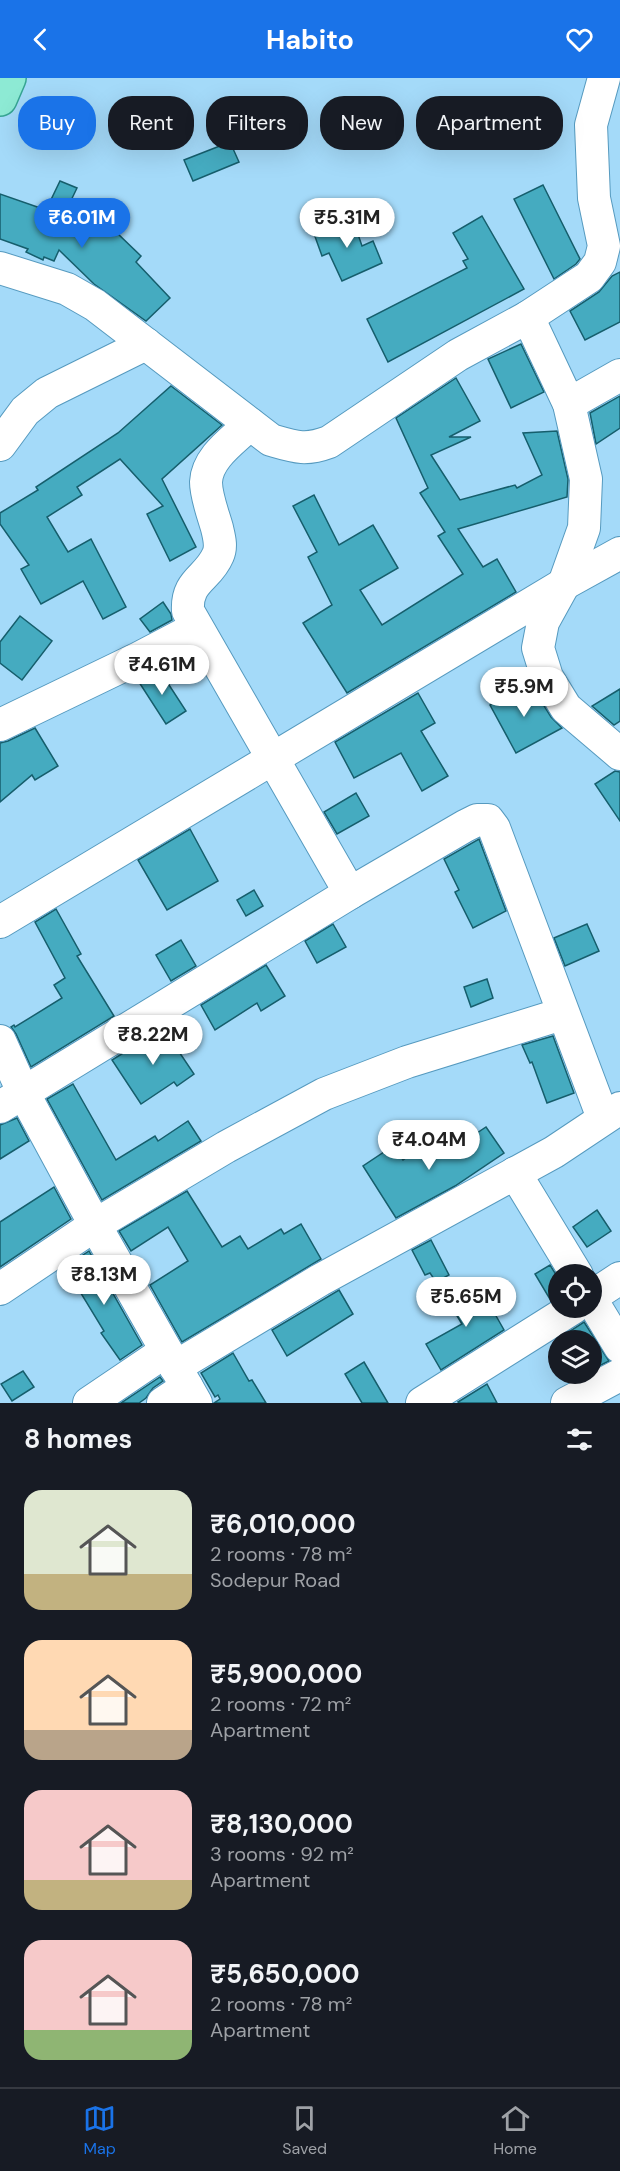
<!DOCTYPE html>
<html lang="en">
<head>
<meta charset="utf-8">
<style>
	body { margin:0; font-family:"DM Sans",sans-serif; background:#20242c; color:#f1f3f6; height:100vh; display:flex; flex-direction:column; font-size:22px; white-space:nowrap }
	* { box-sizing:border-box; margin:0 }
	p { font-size:20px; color:#9ea1a6 }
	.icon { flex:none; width:33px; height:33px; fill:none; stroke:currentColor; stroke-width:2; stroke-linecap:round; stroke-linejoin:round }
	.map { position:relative; height:1325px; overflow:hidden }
	.sheet { display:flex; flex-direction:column; background:#171b24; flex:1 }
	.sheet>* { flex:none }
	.banner { position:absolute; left:18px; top:18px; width:585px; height:54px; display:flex; gap:12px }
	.fabs { position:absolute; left:548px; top:1186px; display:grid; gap:12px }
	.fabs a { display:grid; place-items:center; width:54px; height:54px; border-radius:50%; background:#171b24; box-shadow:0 6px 24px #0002; font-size:30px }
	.price { position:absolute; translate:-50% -51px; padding:0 14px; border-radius:21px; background:#fff; color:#222; font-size:20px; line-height:39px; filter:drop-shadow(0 2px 3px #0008) }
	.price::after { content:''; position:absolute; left:50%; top:36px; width:18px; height:14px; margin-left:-9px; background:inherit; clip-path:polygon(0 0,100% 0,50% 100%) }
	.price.current { background:#1a73e8; color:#fff }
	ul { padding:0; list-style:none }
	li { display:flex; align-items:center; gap:18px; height:150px; padding:0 24px }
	li span { display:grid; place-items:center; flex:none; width:168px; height:120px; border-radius:18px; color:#555 }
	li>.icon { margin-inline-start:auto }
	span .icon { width:72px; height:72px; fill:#fffc; stroke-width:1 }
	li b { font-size:26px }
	h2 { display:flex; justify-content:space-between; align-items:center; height:72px; padding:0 24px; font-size:26px }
	.chip { padding:0 21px; border-radius:24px; background:#171b24; box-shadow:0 6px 24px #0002; font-size:21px; line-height:54px }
	.chip.current { background:#1a73e8; color:#fff }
	header { display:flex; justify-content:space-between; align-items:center; height:78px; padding:0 24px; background:#1a73e8; color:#fff; font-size:27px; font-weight:700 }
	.tabs { display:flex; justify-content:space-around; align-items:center; height:84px; border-top:2px solid #363941; background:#171b24; font-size:16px; color:#9ea1a6 }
	.tabs a { display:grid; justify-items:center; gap:3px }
	.tabs .current { color:#1a73e8 }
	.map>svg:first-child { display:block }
	.building { fill:#45abc0; stroke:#165e6c; stroke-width:1.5 }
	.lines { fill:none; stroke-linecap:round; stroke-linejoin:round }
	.minor-casing { stroke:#569abf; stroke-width:34 }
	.major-casing { stroke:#36a593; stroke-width:36 }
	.minor { stroke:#fff; stroke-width:32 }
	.major { stroke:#8dead4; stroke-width:33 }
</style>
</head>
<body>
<header><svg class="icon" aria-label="back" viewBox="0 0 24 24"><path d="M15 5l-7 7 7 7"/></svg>Habito<svg class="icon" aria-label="heart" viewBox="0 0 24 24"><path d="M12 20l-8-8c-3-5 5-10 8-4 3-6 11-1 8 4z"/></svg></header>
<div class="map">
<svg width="620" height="1325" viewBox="0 0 620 1325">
	<rect width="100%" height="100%" fill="#a4daf9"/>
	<!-- building -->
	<g class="building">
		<path d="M230,64l9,20 -46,19 -9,-21z"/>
		<path d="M60,103l17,7 -13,27 54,19 23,22 -5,6 34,36 -24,23 -52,-37 -35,-34 -5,11 -10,-4 -1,3 -17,-8 2,-3 -28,-10v-45l46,16z"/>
		<path d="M543,107l37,74 -4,5 -22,15 -40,-80z"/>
		<path d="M482,138l42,73 -136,73 -21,-43 100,-51 -4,-7 5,-2 -15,-26z"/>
		<path d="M352,139l10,29 11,-5 9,22 -40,18 -13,-28 -7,3 -9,-25z"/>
		<path d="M620,194v50l-35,18 -15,-29 29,-19 13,-16z"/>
		<path d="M521,266l23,48 -33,16 -23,-49z"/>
		<path d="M456,300l24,43 -31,16h22l-40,18 29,45 55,-15 2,3 25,-13 -19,-42 34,-2 11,48 -1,18 -109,32 25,38 14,-8 19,33 -169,101 -44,-70 29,-18 -24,-48 9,-5 -24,-46 21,-11 25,50 34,-20 25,43 -38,22 22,35 81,-51 -25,-38 7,-4 -25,-39 8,-5 -32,-70z"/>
		<path d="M171,308l51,39 -60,54 34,68 -26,14 -23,-47 16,-8 -43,-47 -43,28 5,8 -35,22 21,35 23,-13 35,68 -23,12 -20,-38 -42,23 -20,-35 8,-4 -29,-41v-11l38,-23 -2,-3 82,-54z"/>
		<path d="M620,318v32l-24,16 -6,-31z"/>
		<path d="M163,524l8,12 1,6 -22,12 -10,-13z"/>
		<path d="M20,538l32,25 -30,39 -22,-17v-21z"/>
		<path d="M158,590l28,43 -20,13 -29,-45z"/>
		<path d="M530,605l21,34 11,11 -46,25 -26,-48z"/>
		<path d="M620,611v32l-6,4 -22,-19z"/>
		<path d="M418,615l17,30 -14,8 27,45 -26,15 -21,-38 -47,25 -19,-36z"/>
		<path d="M35,650l23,38 -23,14 -3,-5 -32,27v-59l8,-2z"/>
		<path d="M615,693l5,1v49l-25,-37z"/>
		<path d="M356,715l13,23 -32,18 -13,-22z"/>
		<path d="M190,751l28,52 -51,29 -29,-50z"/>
		<path d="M479,761l27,72 -33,17 -18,-36 4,-2 -15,-31z"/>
		<path d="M254,812l9,16 -17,10 -9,-16z"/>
		<path d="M56,831l25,45 -4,2 37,60 -83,51 -15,-33 -5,-7 3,-2 1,2 47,-29 -8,-13 11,-7 -30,-56z"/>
		<path d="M333,846l13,23 -29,16 -12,-22z"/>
		<path d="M587,846l12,27 -34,15 -11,-28z"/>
		<path d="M181,862l15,26 -25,15 -15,-26z"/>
		<path d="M266,887l19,31 -24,15 -4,-8 -42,27 -14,-25z"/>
		<path d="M487,901l6,19 -22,9 -7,-20z"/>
		<path d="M163,950l31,46 -17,12 -3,-4 -33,22 -29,-44z"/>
		<path d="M553,958l21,57 -27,10 -15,-41 -2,1 -8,-18z"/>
		<path d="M73,1006l43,76 39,-24 3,5 30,-20 13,20 -99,59 -55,-101z"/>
		<path d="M17,1040l12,23 -29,18v-34z"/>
		<path d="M486,1049l18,26 -49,33 -59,32 -33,-52 30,-20 10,14 29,-21 12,16z"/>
		<path d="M54,1109l17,32 -71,48v-45z"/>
		<path d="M187,1113l35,56 18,-11 8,13 33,-20 3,5 17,-10 20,35 -139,83 -32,-57 38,-24 -20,-34 -37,24 -12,-20z"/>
		<path d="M597,1132l14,21 -24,16 -14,-20z"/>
		<path d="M431,1162l18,35 -13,7 -6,-9 -5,2 -13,-25z"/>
		<path d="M89,1173l53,94 -22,15 -19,-27 3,-2 -39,-64z"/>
		<path d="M550,1187l8,13v18l-7,5 -16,-27z"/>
		<path d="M478,1206l26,46 -63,40 -15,-26 36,-20 -14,-23z"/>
		<path d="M339,1212l14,24 -66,42 -15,-26z"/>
		<path d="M584,1244l25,39 -18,9v-29h-28l-2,-4z"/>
		<path d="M233,1275l16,28 3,-1 14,23h-52l6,-4 -2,-4 -3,2 -14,-24z"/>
		<path d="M364,1284l24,41h-26l-17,-29z"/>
		<path d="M23,1293l11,16 -22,14 -11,-17z"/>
		<path d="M160,1299l3,4 -10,7 -7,10 -7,5h-18z"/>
		<path d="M487,1306l10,19h-38l-1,-1z"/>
	</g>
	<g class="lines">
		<!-- minor casing -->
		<g class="minor-casing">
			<g id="minor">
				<path d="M0,190l67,21 28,16 176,135c24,7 34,11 58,2l129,-87 70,-38 41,87 17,75 -2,49 -20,56 -21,38 -5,26 9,29 19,31 54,46"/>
				<path d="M528,239l61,-40 11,-15 4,-16 -10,-48 -3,-73 13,-47"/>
				<path d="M569,326l51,-29"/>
				<path d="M0,367l25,-34 22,-18 99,-49"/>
				<path d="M0,647l139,-67 57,-30"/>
				<path d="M350,815l115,-67 12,-6h11l6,8 109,290"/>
				<path d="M0,844l564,-338 56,-31"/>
				<path d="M0,963l23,51 72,133 101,178"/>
				<path d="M0,1029l350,-214 -162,-282c-2,-31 20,-32 30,-56 4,-9 1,-18 -1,-27 -4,-14 -11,-32 -11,-46 1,-25 28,-42 44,-58"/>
				<path d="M515,1095l62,102"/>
				<path d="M0,1211l95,-64 131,-78 98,-53 83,-32 155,-48"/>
				<path d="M591,1219l29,-19"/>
				<path d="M591,1221l29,48"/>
				<path d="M175,1289l145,-87 234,-128 66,-44"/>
				<path d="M89,1325l77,-52"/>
				<path d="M163,1325l24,-16"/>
				<path d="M422,1325l151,-95"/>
				<path d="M567,1325l53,-28"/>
			</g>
		</g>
		<!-- major casing -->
		<g class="major-casing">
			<path id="major" d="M0,21l9,-21"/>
		</g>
		<!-- minor -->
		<use href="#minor" class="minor"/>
		<!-- major -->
		<use href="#major" class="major"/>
	</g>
</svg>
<div class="fabs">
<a><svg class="icon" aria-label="locate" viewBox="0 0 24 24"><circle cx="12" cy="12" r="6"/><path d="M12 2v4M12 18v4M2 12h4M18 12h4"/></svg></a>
<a><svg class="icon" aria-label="layers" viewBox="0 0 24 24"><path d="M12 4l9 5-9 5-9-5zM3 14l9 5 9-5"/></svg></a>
</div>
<b class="price current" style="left:82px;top:171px">₹6.01M</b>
<b class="price" style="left:347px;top:171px">₹5.31M</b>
<b class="price" style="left:162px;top:618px">₹4.61M</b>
<b class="price" style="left:524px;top:640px">₹5.9M</b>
<b class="price" style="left:153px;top:988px">₹8.22M</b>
<b class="price" style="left:429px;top:1093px">₹4.04M</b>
<b class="price" style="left:104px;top:1228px">₹8.13M</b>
<b class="price" style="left:466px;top:1250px">₹5.65M</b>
<div class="banner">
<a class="chip current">Buy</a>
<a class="chip">Rent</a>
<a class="chip">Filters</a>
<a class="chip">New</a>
<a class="chip">Apartment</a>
</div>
</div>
<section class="sheet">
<h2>8 homes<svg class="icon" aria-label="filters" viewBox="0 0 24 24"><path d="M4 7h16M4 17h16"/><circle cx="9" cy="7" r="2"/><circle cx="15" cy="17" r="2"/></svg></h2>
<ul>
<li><span style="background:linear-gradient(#dfe7d0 70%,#c2b280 0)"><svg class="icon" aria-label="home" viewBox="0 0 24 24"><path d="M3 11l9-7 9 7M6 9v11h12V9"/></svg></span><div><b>₹6,010,000</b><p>2 rooms · 78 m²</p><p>Sodepur Road</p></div></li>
<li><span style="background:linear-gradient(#ffd9b3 75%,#b9a48a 0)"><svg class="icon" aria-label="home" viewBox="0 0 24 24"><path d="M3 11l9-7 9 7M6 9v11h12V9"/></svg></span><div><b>₹5,900,000</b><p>2 rooms · 72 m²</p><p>Apartment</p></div></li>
<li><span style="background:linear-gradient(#f6c9c9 75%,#c2b280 0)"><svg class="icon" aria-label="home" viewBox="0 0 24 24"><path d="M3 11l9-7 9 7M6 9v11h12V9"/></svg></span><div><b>₹8,130,000</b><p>3 rooms · 92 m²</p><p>Apartment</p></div></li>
<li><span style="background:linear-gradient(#f6c9c9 75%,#8fb573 0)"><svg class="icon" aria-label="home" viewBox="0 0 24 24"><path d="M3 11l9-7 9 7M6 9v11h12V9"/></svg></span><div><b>₹5,650,000</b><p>2 rooms · 78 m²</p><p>Apartment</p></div></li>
</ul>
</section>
<nav class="tabs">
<a class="current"><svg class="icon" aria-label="map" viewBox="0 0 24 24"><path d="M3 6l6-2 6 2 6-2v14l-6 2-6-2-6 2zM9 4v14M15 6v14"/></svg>Map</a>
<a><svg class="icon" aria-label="saved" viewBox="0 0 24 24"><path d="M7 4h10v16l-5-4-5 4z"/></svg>Saved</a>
<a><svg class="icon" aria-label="home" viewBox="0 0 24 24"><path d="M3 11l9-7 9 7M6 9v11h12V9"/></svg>Home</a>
</nav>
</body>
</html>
